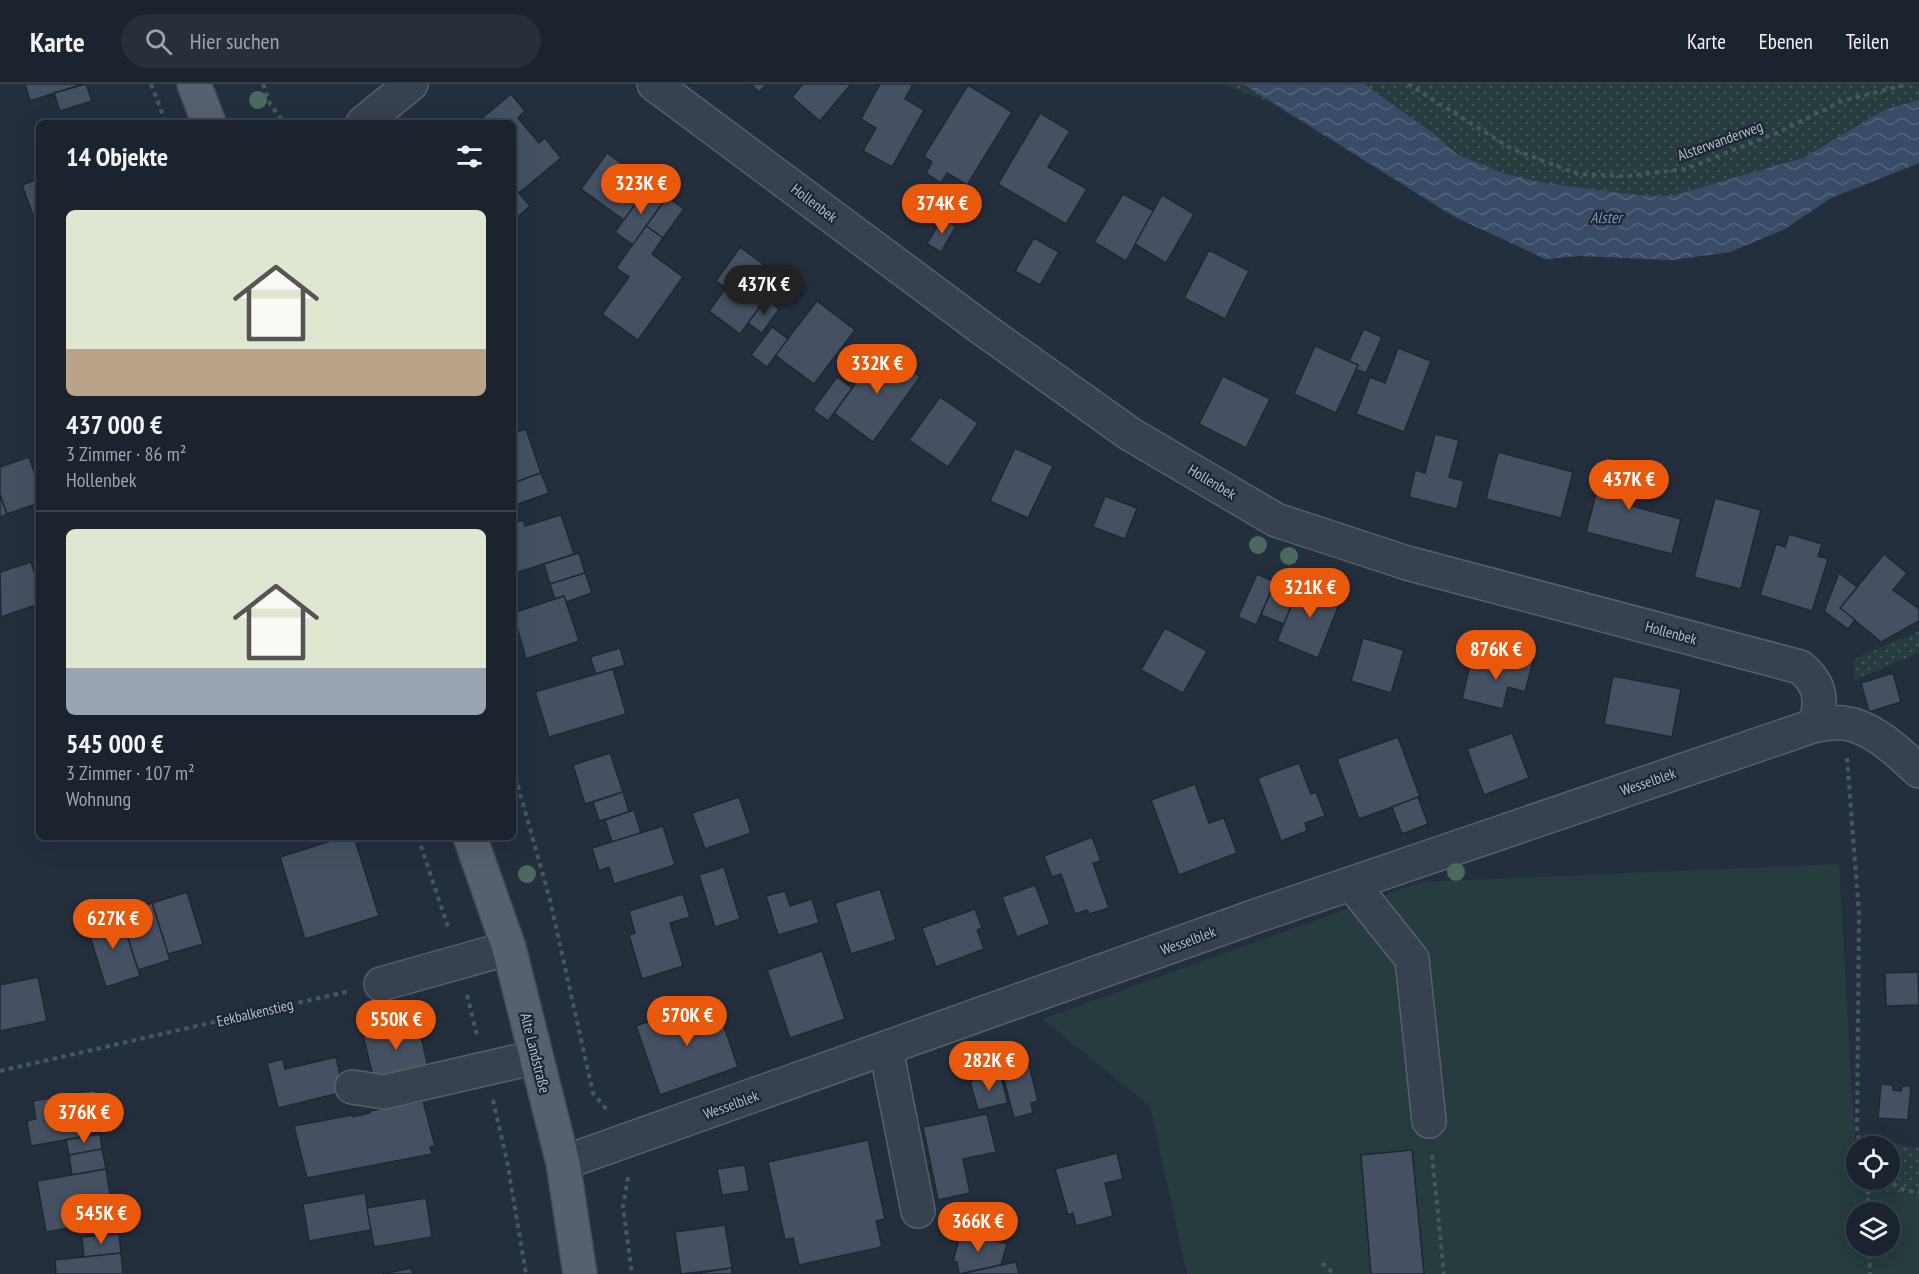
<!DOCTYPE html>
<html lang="de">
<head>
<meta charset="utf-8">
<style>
	body { margin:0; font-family:"PT Sans Narrow",sans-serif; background:#282f3a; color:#f1f3f6; height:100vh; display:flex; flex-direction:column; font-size:22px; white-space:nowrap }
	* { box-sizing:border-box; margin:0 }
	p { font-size:20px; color:#a0a4aa }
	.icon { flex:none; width:33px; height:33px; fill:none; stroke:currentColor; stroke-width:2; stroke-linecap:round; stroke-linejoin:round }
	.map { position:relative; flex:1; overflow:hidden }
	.details { position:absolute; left:36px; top:36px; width:480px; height:720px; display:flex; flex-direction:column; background:#1b232e; border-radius:9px; box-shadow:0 6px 24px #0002,0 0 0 2px #39404a }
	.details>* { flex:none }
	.fabs { position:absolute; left:1846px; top:1052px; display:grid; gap:12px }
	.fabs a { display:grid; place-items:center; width:54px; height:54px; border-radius:50%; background:#1b232e; box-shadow:0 6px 24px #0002,0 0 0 2px #39404a; font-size:30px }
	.price { position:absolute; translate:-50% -51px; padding:0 14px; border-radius:21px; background:#ea580c; color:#fff; font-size:20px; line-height:39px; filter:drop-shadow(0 2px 3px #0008) }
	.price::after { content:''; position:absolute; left:50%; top:36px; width:18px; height:14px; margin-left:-9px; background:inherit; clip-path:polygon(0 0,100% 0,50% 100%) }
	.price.on { background:#222; color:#fff }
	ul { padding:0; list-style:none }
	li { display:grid; align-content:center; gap:12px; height:318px; padding:0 30px }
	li+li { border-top:2px solid #39404a }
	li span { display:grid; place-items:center; height:186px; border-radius:9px; color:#555 }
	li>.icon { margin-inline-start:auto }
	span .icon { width:108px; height:108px; fill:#fffc; stroke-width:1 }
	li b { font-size:26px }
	h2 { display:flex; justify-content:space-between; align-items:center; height:72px; padding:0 30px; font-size:26px }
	header { display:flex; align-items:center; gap:36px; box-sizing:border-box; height:84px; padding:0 30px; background:#1b232e; border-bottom:2px solid #39404a }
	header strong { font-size:28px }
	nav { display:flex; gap:33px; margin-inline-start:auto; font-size:21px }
	.search { width:420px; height:54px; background:#282f3a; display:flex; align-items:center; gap:15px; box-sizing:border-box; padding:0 21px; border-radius:33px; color:#a0a4aa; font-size:22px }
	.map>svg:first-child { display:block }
	.grass { fill:#263c3f; fill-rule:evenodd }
	.park { fill:url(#park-dots) }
	.water { fill:url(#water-waves) }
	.building { fill:#455162; stroke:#1f2835; stroke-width:1.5 }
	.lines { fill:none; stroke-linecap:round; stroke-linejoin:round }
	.minor-casing { stroke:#565f6c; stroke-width:36 }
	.major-casing { stroke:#414a57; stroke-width:36 }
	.path { stroke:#44595c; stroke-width:4; stroke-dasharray:4.5 4.5; stroke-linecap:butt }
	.minor { stroke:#38414e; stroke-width:33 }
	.major { stroke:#56606e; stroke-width:33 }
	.tree { fill:#4b6a5d }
	.labels { text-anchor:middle; stroke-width:4.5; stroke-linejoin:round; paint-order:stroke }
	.street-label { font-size:15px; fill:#b4bcc9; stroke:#1d2633 }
	.water-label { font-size:16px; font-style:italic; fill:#7c92b1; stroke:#1d2633 }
</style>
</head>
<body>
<header>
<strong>Karte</strong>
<div class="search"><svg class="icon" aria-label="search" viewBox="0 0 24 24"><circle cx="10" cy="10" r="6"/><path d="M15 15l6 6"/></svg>Hier suchen</div>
<nav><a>Karte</a><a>Ebenen</a><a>Teilen</a></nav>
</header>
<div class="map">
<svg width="1919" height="1190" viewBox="0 0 1919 1190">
	<defs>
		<pattern id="park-dots" width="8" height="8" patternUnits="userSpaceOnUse" patternTransform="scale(1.5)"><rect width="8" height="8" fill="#263c3f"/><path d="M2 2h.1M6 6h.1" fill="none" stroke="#435659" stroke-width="1.8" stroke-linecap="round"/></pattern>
		<pattern id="water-waves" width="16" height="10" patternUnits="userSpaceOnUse" patternTransform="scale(1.5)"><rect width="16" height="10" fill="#394c67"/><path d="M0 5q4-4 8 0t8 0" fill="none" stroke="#53647b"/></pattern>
	</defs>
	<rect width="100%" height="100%" fill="#242f3e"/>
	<!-- grass -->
	<path class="grass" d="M1839,780l18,315h5v9l57,9v77h-732l-37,-168 -108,-87 380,-137zM1857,1128h33v33h-33z"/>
	<!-- park -->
	<g class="park">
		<path d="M1222,0h697v79l-88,35 -43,29 -58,25 -58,8 -92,-4 -35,3 -92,-43 -183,-114z"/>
		<path d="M1919,547v22l-65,27v-21z"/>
		<path d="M1861,1053l58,11v49l-48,-8 1,-10h18v-33h-24z"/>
	</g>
	<!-- water -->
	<path class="water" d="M1243,0h121l70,50 24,21 48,19 38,9 101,13h26l132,-38 81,-48 35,-10v63l-88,35 -46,31 -55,23 -58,8 -92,-4 -35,3 -92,-43z"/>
	<!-- building -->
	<g class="building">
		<path d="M25,0h58l-53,17z"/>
		<path d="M86,0l6,17 -32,10 -6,-18z"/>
		<path d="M751,0h16l-8,8z"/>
		<path d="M803,0h48l-31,37 -28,-24z"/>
		<path d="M880,0h33l-8,15 19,11 -32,57 -29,-16 13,-23 -15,-9z"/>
		<path d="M968,1l44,27 -45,73 -20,-12 -6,10 -15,-10 6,-11 -8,-6z"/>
		<path d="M511,10l14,17 -7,7 21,25 6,-5 16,20 -42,35 -6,-7v-63h-37z"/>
		<path d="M1040,29l30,18 -22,36 39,22 -21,35 -68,-40z"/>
		<path d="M607,69l43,31 -26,36 -43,-31z"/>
		<path d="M39,95v33l-6,3 -11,-30z"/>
		<path d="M650,100l17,13 -34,48 -18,-13z"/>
		<path d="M513,102l17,20 -17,15z"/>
		<path d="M1123,110l31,17 -28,50 -32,-19z"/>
		<path d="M1162,111l32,19 -28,49 -31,-19z"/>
		<path d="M667,113l17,12 -21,29 -17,-12z"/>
		<path d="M942,134l14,8 -15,26 -14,-8z"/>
		<path d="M646,142l17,12 -11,16 31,23 -45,63 -36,-26 27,-37 -13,-9z"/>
		<path d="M1034,154l25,14 -19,33 -25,-14z"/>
		<path d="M740,163l27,20 -5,7 14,11 -36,49 -31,-23 17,-23 -10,-7z"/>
		<path d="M1209,166l40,21 -24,48 -41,-21z"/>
		<path d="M766,215l13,10 -17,24 -14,-10z"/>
		<path d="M817,217l38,29 -41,54 -39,-29z"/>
		<path d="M772,243l16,12 -21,28 -16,-12z"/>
		<path d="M1364,245l18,8 -16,36 -10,-4 2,-4 -9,-4z"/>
		<path d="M1315,262l43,19 -22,48 -42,-19z"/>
		<path d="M881,264l39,29 -47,65 -39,-29z"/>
		<path d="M1398,264l33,13 -27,71 -48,-18 14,-37 15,6z"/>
		<path d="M1223,292l47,23 -24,49 -47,-24z"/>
		<path d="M837,293l15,11 -24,33 -15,-11z"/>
		<path d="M940,313l38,26 -30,44 -39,-27z"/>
		<path d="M526,345l15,44 -28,10v-50z"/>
		<path d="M1435,350l24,6 -10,37 15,4 -7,28 -48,-12 6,-27 10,3z"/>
		<path d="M1015,364l38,18 -25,52 -38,-17z"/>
		<path d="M1498,368l75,20 -12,46 -75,-19z"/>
		<path d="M29,373l10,29v17l-32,11 -7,-19v-28z"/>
		<path d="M1606,373l35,9 -10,40 50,13 -9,35 -86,-22z"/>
		<path d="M541,389l8,20 -36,13v-23z"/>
		<path d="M0,411l7,19 -7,3z"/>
		<path d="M1105,412l32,12 -12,31 -32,-12z"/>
		<path d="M1715,414l46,12 -20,79 -47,-12z"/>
		<path d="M561,431l13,39 -61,20v-51l10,-3 2,6z"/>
		<path d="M1789,450l33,10 -4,12 10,3 -16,52 -52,-16 16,-51 9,3z"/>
		<path d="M579,469l6,20 -35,11 -6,-20z"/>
		<path d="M1884,470l23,19 -14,17 26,19v12l-38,21 -41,-34z"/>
		<path d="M31,478l8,26v16l-38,13 -1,-45z"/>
		<path d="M585,489l7,20 -26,9 -2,-6 -9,3 -5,-15z"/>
		<path d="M1839,489l18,14 -17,21 15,12 -7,9 -24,-18z"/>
		<path d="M1257,490l18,8 -19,43 -18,-8z"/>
		<path d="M1301,496l41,17 -24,61 -41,-17z"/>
		<path d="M1275,498l22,9 -13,33 -23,-9z"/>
		<path d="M564,512l15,45 -53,18 -13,-46z"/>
		<path d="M1165,544l42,23 -24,42 -42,-23z"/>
		<path d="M1363,554l41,12 -13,43 -40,-12z"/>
		<path d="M620,564l5,17 -29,9 -6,-17z"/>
		<path d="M1509,572l24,6 -8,30 -17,-5 -5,22 -41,-10 10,-42 34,9z"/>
		<path d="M613,585l13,45 -77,23 -14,-45z"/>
		<path d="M1893,589l8,29 -32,10 -8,-29z"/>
		<path d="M1613,592l68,13 -9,48 -68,-13z"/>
		<path d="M1512,649l17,45 -45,17 -17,-46z"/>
		<path d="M1398,653l22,60 -61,22 -22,-60z"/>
		<path d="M610,669l13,39 -38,12 -12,-39z"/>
		<path d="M1299,679l12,31 5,-2 9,24 -20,7 2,8 -26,10 -23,-63z"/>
		<path d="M1195,700l14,39 15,-5 13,35 -58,22 -28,-75z"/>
		<path d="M623,708l6,20 -30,9 -6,-19z"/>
		<path d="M739,713l12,36 -46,16 -13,-36z"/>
		<path d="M1418,713l10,27 -26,10 -10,-27z"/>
		<path d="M634,726l7,23 -29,9 -7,-22z"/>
		<path d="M663,742l12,39 -61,19 -5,-17 -10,4 -7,-23z"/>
		<path d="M343,753h11l25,79 -74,23 -25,-82z"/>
		<path d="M1092,753l9,24 -8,2 16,45 -20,6 -2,-4 -12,4 -14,-40 -9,3 -8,-21z"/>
		<path d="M724,783l16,52 -25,8 -16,-52z"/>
		<path d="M1035,801l15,39 -33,13 -15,-40z"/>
		<path d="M880,805l16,51 -45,14 -16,-51z"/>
		<path d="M785,807l5,15 22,-7 7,24 -41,12 -12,-39z"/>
		<path d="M187,808l16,52 -35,10 -16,-51z"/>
		<path d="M683,810l7,23 -20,6 13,43 -41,13 -13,-44 6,-2 -6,-22z"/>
		<path d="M152,819l18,57 -32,10 -18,-57z"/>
		<path d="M975,825l7,19 -5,2 7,19 -48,18 -14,-39z"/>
		<path d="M120,829l20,63 -34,11 -20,-63z"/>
		<path d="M822,867l23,68 -55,19 -23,-68z"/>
		<path d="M1918,888l1,33 -33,1 -1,-33z"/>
		<path d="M38,893l9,44 -47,10v-46z"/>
		<path d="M714,914l24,69 -78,28 -24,-69z"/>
		<path d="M417,934l13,58 -56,5 -12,-50z"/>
		<path d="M336,973l8,35 -66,16 -11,-45 16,-4 2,10z"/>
		<path d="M1029,981l9,36 -7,2 2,10 -19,5 -12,-46z"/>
		<path d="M1000,989l8,30 -30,7 -8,-29z"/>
		<path d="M1881,1000l12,1v5l8,1 1,-5h9l-3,34 -30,-2z"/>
		<path d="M95,1006l5,27 -15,3 2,16 -56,10 -4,-25 9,-2 -3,-18z"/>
		<path d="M423,1017l12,45 -5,1 2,7 -125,24 -13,-52 58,-11 1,2 17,-4v-2z"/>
		<path d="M987,1030l9,38 -33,7 7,34 -32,7 -15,-73z"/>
		<path d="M100,1050l2,15 -33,6 -3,-15z"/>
		<path d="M868,1056l17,79 -9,2 6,26 -83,18 -6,-27 -8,2 -17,-78z"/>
		<path d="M102,1065l4,20 -34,6 -3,-20z"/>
		<path d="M1412,1066l12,124h-53l-10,-119z"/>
		<path d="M1117,1069l6,26 -18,4 8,33 -37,10 -3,-13 -5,2 -13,-46z"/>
		<path d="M745,1081l4,26 -27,4 -5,-26z"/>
		<path d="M106,1085l5,32 -22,4 3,19 -46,8 -9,-51z"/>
		<path d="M365,1109l6,37 -62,11 -6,-37z"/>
		<path d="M426,1114l6,39 -58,10 -7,-39z"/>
		<path d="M725,1141l7,43 -51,6 -6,-42z"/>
		<path d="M961,1148l46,12 -6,21 -42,9 -2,-12 -4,-1z"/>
		<path d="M119,1150l2,19 -37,4 -2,-20z"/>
		<path d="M121,1169l2,21h-67l-1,-14z"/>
		<path d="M1016,1178l3,12h-58l40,-9z"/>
		<path d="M411,1184l2,6h-30z"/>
		<path d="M732,1184v6h-40z"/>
	</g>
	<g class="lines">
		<!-- minor casing -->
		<g class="minor-casing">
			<g id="minor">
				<path d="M654,0l329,245 147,105 146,86 131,43 393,104c21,17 22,32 16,58"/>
				<path d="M363,39l48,-39"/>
				<path d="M1352,800l60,75 17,162"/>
				<path d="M381,900l128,-36"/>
				<path d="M886,965l32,162"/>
				<path d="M352,1003l32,5 152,-35"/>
				<path d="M563,1079l693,-247 560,-191c8,-1 19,-3 28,-2 29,4 54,29 75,48"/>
			</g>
		</g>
		<!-- major casing -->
		<g class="major-casing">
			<g id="major">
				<path d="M194,0l15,39"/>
				<path d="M470,753l39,111 54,215 17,111"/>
			</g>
		</g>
		<!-- path -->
		<g class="path">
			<path d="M151,0l15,39"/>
			<path d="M263,0l7,20 14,19"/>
			<path d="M1408,0l104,65 66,25 49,2 58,-7 94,-37 63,-31 67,-17"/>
			<path d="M1847,674l12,156 -2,218 4,14"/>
			<path d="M513,684l37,132 43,193 14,17"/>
			<path d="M418,753l31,93"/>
			<path d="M467,911l10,40"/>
			<path d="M0,987l350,-80"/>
			<path d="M493,1016l14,61 19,113"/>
			<path d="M1432,1071l12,119"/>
			<path d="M628,1093l-5,30 9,67"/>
			<path d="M1885,1095l21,12 13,1"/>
			<path d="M1868,1128v-33"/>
			<path d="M1869,1161l1,29"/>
			<path d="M1322,1179l12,11"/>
		</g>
		<!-- minor -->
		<use href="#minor" class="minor"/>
		<!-- major -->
		<use href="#major" class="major"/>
	</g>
	<!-- trees -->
	<g class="tree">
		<circle cx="258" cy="16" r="9"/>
		<circle cx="1258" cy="461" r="9"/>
		<circle cx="1289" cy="472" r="9"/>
		<circle cx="1456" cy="788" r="9"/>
		<circle cx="527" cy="790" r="9"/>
	</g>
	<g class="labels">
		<!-- street labels -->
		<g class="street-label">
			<text transform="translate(1720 57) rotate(-20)" y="5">Alsterwanderweg</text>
			<text transform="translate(814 119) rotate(37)" y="5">Hollenbek</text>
			<text transform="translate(1212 398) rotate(31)" y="5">Hollenbek</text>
			<text transform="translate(1671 549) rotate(15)" y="5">Hollenbek</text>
			<text transform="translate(1648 698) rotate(-19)" y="5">Wesselblek</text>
			<text transform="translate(1188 857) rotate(-20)" y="5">Wesselblek</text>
			<text transform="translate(255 929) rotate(-13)" y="5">Eekbalkenstieg</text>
			<text transform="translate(535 969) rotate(76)" y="5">Alte Landstraße</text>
			<text transform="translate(731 1021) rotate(-20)" y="5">Wesselblek</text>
		</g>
		<!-- water labels -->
		<g class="water-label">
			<text x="1606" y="139">Alster</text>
		</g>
	</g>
</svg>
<div class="fabs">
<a><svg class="icon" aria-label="locate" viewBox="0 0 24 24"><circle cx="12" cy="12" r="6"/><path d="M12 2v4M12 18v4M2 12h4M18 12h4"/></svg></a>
<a><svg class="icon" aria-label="layers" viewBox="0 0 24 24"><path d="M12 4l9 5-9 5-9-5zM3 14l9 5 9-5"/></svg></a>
</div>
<b class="price" style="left:641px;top:131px">323K €</b>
<b class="price" style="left:942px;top:151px">374K €</b>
<b class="price on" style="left:764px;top:232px">437K €</b>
<b class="price" style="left:877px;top:311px">332K €</b>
<b class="price" style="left:1629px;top:427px">437K €</b>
<b class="price" style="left:1310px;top:535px">321K €</b>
<b class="price" style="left:1496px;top:597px">876K €</b>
<b class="price" style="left:113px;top:866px">627K €</b>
<b class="price" style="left:687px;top:963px">570K €</b>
<b class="price" style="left:396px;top:967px">550K €</b>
<b class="price" style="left:989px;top:1008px">282K €</b>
<b class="price" style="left:84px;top:1060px">376K €</b>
<b class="price" style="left:101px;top:1161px">545K €</b>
<b class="price" style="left:978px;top:1169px">366K €</b>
<section class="details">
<h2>14 Objekte<svg class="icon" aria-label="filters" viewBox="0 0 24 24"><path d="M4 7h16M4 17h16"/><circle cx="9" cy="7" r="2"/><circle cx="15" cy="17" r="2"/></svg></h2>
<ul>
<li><span style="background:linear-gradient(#dfe7d0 75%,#b9a48a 0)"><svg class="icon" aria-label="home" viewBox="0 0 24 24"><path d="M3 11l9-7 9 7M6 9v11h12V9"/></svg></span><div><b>437 000 €</b><p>3 Zimmer · 86 m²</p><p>Hollenbek</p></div></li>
<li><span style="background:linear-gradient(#dfe7d0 75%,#9aa5b1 0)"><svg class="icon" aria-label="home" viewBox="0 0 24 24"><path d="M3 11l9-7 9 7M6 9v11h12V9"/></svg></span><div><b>545 000 €</b><p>3 Zimmer · 107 m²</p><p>Wohnung</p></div></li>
</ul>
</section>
</div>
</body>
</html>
